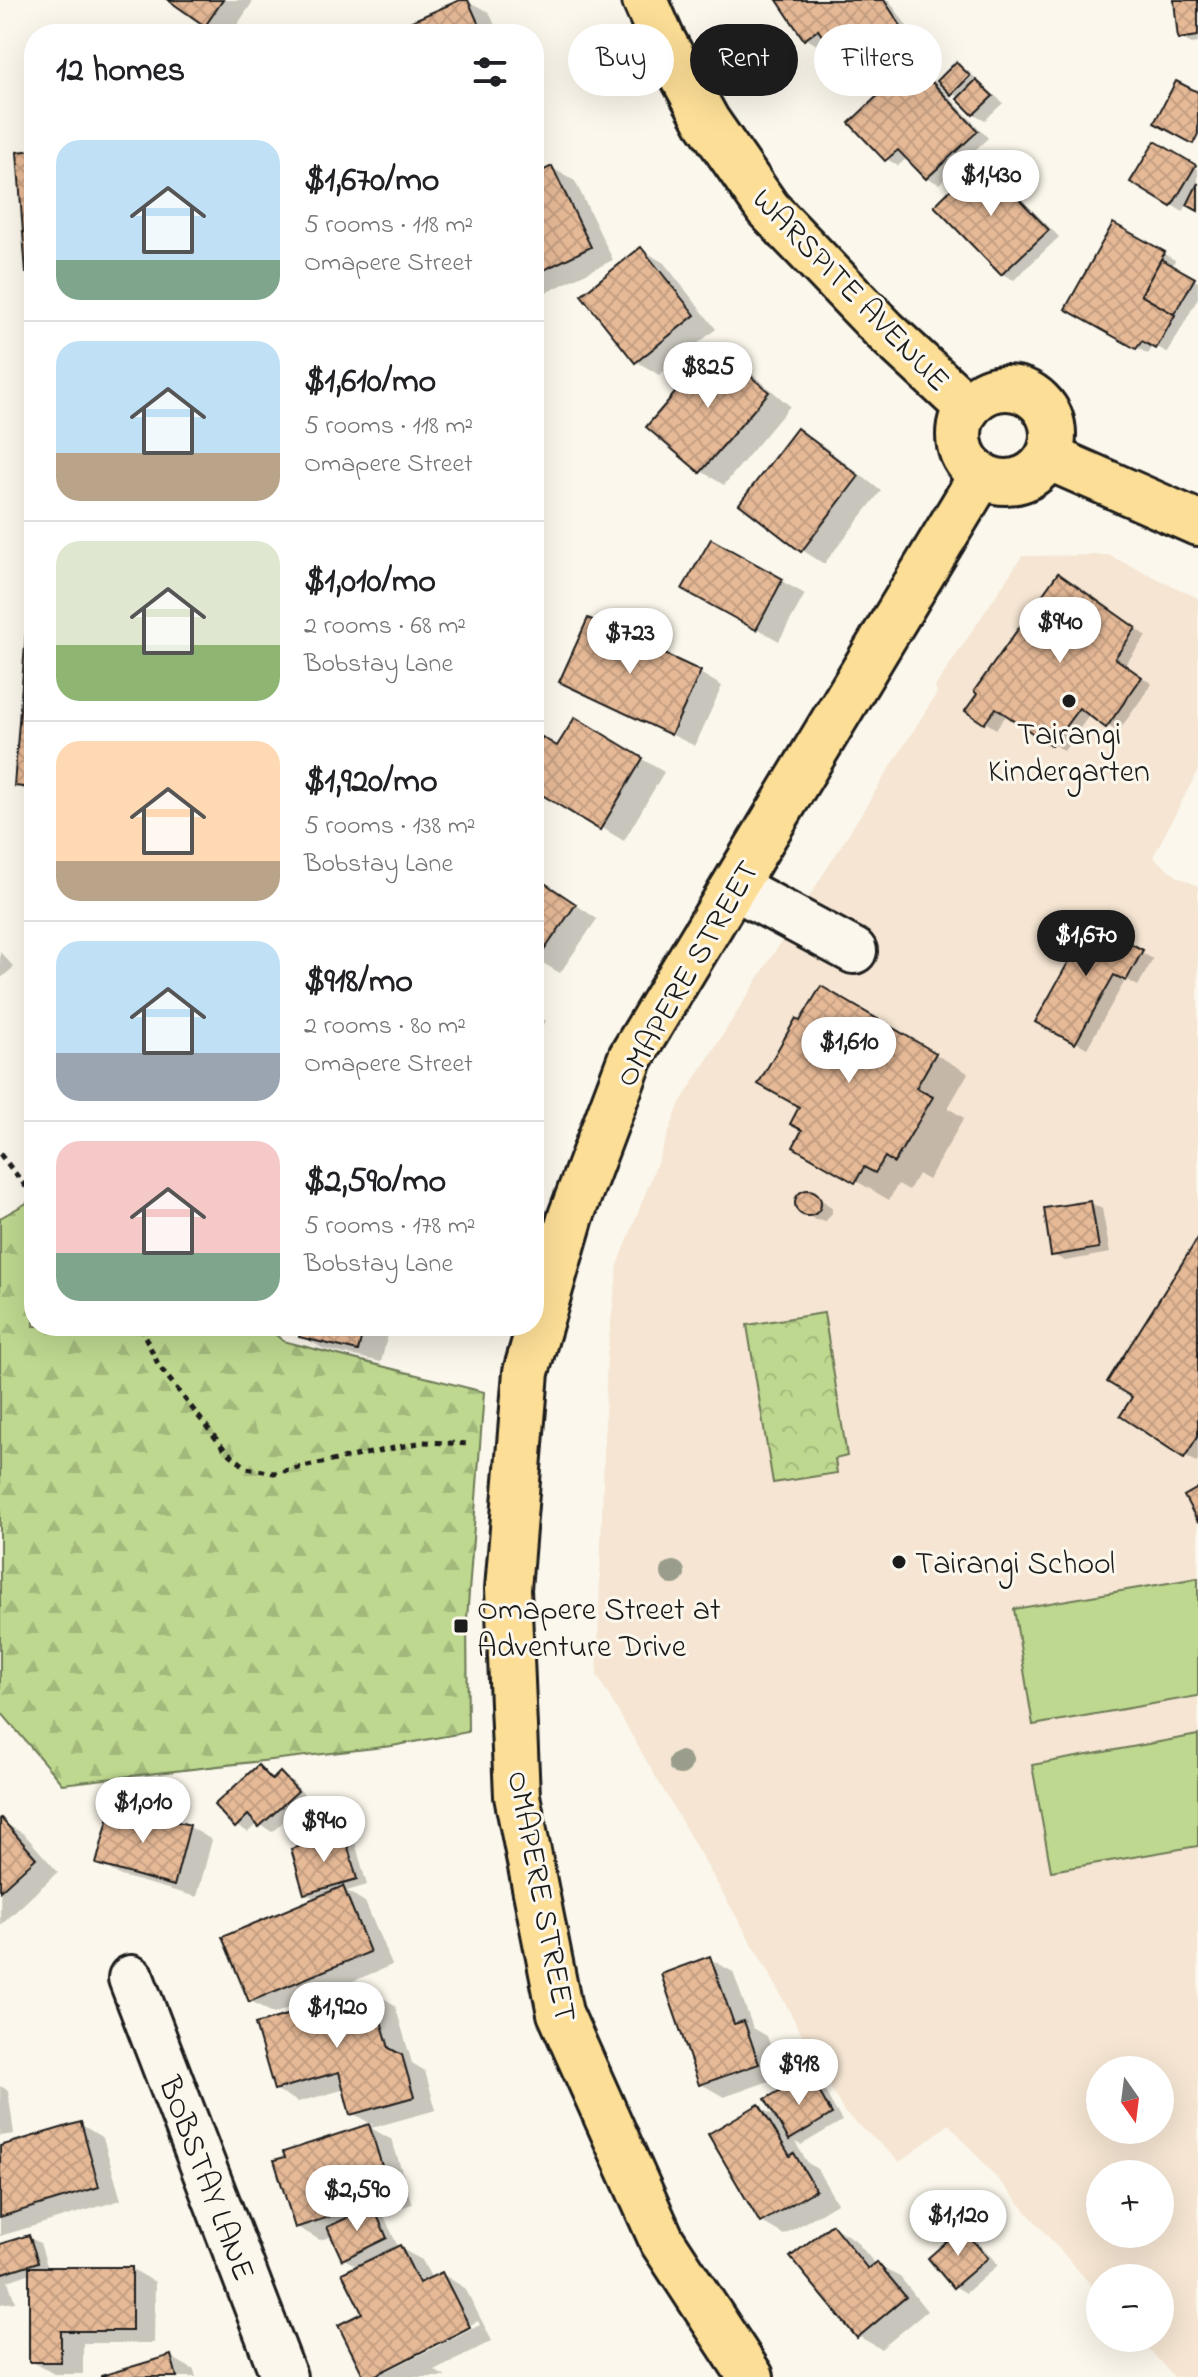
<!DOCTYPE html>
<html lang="en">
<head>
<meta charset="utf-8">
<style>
	body { margin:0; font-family:"Indie Flower",sans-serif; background:#f2f2f2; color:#202124; height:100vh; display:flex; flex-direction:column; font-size:30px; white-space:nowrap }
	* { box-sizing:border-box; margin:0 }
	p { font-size:26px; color:#757577 }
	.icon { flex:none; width:44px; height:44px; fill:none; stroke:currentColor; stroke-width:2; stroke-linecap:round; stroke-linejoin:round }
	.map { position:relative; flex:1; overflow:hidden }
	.side { position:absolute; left:24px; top:24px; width:520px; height:1312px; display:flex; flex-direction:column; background:#fff; border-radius:32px; box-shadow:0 8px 32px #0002 }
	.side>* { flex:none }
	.guide { position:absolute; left:568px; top:24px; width:510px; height:72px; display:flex; gap:16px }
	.needle { width:52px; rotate:166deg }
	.tools { position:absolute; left:1086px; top:2056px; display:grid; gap:16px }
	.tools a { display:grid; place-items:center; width:88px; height:88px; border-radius:50%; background:#fff; box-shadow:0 8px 32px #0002; font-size:40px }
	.price { position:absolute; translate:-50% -68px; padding:0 18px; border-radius:28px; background:#fff; color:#222; font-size:26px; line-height:52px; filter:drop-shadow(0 2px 4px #0008) }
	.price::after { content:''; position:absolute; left:50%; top:48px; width:24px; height:18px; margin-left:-12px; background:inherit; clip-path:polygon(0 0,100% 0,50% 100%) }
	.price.selected { background:#1c1c1c; color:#fff }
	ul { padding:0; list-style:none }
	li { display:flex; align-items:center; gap:24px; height:200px; padding:0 32px }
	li+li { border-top:2px solid #e0e0e0 }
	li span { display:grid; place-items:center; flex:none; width:224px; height:160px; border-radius:24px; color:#555 }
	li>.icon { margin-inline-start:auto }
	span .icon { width:96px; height:96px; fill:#fffc; stroke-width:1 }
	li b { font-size:34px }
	h2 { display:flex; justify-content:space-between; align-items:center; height:96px; padding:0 32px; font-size:34px }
	.tag { padding:0 28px; border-radius:36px; background:#fff; box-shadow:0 8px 32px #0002; font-size:28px; line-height:72px }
	.tag.selected { background:#1c1c1c; color:#fff }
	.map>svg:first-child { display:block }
	.built { fill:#f5e5d2; fill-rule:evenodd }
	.green { fill:#bed88f; stroke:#6d7a56; stroke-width:2 }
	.forest { fill:url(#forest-firs); stroke:#6d7a56; stroke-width:2 }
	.park { fill:url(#park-crowns); stroke:#6d7a56; stroke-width:2 }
	.shadow { fill:#0003; fill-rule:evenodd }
	.building { fill:url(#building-cross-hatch); stroke:#1c1c1c; stroke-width:2 }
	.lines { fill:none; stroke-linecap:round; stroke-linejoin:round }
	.minor-casing { stroke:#1c1c1c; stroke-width:50 }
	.major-casing { stroke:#1c1c1c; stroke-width:50 }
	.path { stroke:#1c1c1c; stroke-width:5; stroke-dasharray:6 6; stroke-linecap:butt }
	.minor { stroke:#fbf7ec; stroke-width:44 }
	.major { stroke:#fcde96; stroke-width:44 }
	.tree { fill:#9b9d8c }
	.poi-dot { fill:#1c1c1c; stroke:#fbf7ec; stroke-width:3 }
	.labels { text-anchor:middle; stroke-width:6; stroke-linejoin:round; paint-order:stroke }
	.street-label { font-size:32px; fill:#1c1c1c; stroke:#fbf7ec }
	.poi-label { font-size:32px; fill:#1c1c1c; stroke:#fbf7ec; text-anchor:start }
</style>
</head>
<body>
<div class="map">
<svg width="1198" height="2377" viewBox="0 0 1198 2377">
	<defs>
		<pattern id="forest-firs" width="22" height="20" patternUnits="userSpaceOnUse" patternTransform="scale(2)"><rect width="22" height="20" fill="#bed88f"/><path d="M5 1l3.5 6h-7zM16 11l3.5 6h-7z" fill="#a3b97b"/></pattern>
		<pattern id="park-crowns" width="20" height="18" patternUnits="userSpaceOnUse" patternTransform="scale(2)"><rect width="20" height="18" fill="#bed88f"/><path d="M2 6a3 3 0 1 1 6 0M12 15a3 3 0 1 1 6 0" fill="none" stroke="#a3b97b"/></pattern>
		<pattern id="building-cross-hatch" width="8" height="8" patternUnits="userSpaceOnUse" patternTransform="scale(2)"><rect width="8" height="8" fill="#e6ba97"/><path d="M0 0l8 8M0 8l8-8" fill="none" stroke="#c59f82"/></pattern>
	</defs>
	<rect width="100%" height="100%" fill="#fbf7ec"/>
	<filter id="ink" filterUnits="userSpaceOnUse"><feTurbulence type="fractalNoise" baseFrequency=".0125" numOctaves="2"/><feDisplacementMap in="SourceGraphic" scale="16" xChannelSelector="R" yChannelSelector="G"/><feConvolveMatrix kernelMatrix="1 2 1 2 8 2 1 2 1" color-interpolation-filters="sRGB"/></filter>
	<g filter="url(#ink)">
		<!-- built -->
		<path class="built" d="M1108,555l90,43v172l-45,87 25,20 20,9v1491h-24l-35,-39h21v-60h-60v17l-151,-171 -49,38 -56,-50 -78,-144 -169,-293 10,-320 11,-90 62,-162 257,-410 -2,-6 87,-131zM1100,2070h60v60h-60zM1100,2174h60v60h-60z"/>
		<!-- green -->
		<g class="green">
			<path d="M1198,1578v118l-165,29 -19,-116z"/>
			<path d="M1198,1735v111l-147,25 -19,-106z"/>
		</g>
		<!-- forest -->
		<path class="forest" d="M34,1199v127h232l17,15 201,51 -17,227 1,113 -76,14 -330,38 -62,-73v-493z"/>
		<!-- park -->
		<path class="park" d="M824,1313l23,143 -12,3 2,14 -64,10 -26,-158z"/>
		<!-- shadow -->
		<g class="shadow">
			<path d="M171,0h83l-23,34h-7z"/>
			<path d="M465,0l24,12 10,22h-112z"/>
			<path d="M780,0h109l22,32 -57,37 -11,-6 -17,-25 -9,7 -12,-7z"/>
			<path d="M1176,0h22v43l-6,1 -12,-6z"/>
			<path d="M956,64l12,7 35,32 -18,17 -11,-6 -14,-16 -8,-5z"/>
			<path d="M914,65l11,6 63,67 -49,46 -12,-6 -19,-21 -10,9 -11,-7z"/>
			<path d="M1155,144l43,25v40l-10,-6 -5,9 -50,-31z"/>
			<path d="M981,163l11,6 67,68 -45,43 -12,-6 -66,-68z"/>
			<path d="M552,168l23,13 38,79 -74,36 -5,-3v-116z"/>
			<path d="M1114,226l61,34 -3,7 26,15v16l-30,55 -14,-8 -6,9 -80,-46z"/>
			<path d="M641,249l23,14 52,66 -57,46 -23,-14z"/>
			<path d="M715,348l23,14 52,44 -66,79 -23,-14 -52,-44z"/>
			<path d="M798,431l23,13 60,47 -57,73 -22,-14z"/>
			<path d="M711,542l94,52 -26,47 -94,-53z"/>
			<path d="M1070,582l76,54 -21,29 27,19 -34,48 -28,-18 -26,37 -56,-38 -12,16 -11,-7z"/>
			<path d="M34,597v199l-18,-11z"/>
			<path d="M700,673l22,13 -27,60 -134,-65z"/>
			<path d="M576,720l88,52 -40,69 -90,-54v-32l24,-6z"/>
			<path d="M534,876l63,43 -37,54 -26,-15z"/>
			<path d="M1080,918l73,41 -15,27 -12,-7 -39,69 -49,-27 38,-69z"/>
			<path d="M0,952l14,15 -14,12z"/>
			<path d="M822,989l146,84 -20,35 16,10 -36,62 -10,-6 -9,16 -11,-6 -9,16 -93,-54 9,-16 -3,-23 -1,-84z"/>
			<path d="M534,1013l12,8 -12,18z"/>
			<path d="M803,1193h10l19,15v5l-6,8 -11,-1 -19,-14 3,-10z"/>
			<path d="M1091,1203l11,6 8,44 -45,8 -12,-6z"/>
			<path d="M1198,1242v218l-2,2 -74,-47 12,-19z"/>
			<path d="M304,1326h86l-9,36 -57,-13 -23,-13z"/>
			<path d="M258,1768l17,12 6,-6 11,7 16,18 -36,33 -14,-9 -10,9 -12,-6z"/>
			<path d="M114,1807l76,20 22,13 -15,57 -76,-21 -22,-13z"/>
			<path d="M1,1821l23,13 34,38 -58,54z"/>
			<path d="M344,1836l11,6 12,43 -20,6 18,11 27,63 -118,49 -23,-13 65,-102 -11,-6z"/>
			<path d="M710,1959l23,13 20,56 14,8 14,41 -57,20 -23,-13z"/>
			<path d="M365,1987l30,18 17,58 13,8 11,39 -65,18 21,12 20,64 -27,9v5l13,29 24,13 10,19 10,-5 23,14 27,53 -58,29 12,7h-80l-1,-64 -7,-46 -15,-9 -10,-22 -13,4 -23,-13 -11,-74 87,-28 -21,-12 -6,-24 -48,13 -23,-13 39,-80zM478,2321l2,4 -103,51v-4z"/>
			<path d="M809,2076l11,7 22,38 -41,24 -6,-3 13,21 9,6 20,34 -53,32 -22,-13 -3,-115 19,11z"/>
			<path d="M0,2086l8,4 6,44 -14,2z"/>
			<path d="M80,2124l23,14 18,62 -121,36v-88z"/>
			<path d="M832,2226l23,14 21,25 24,12 27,34 -46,38 -23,-13z"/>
			<path d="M963,2230l11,7 24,28 -32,28 -12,-7z"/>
			<path d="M28,2237l12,6 8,26h84l23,13 -1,61h-71v31h-29l-23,-13v-88l-23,8 7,21 -15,2v-58z"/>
			<path d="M171,2357l23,13 2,7h-92z"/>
		</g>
		<!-- building -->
		<g class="building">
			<path d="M168,0h55l-18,26z"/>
			<path d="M460,0h8l15,34h-101z"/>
			<path d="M777,0h107l17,26 -59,38 -24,-34 -14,10z"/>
			<path d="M1174,0h24v36l-20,3z"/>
			<path d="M913,62l65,69 -52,48 -28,-29 -13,11 -36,-38z"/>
			<path d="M956,62l14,14 -19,19 -14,-14z"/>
			<path d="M976,80l17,16 -20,19 -16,-16z"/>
			<path d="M1176,81l22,11v42l-5,10 -39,-21z"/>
			<path d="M1155,141l41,24 -25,42 -41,-25z"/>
			<path d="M34,150v123h-8l-9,-121z"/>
			<path d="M981,160l68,70 -48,45 -67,-69z"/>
			<path d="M552,166l39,81 -57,28v-100z"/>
			<path d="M1198,183v28l-11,-6z"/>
			<path d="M1113,223l52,29 -24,43 34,20 -19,34 -14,-8 -6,8 -71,-40z"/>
			<path d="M641,247l54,68 -60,48 -54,-68z"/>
			<path d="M1161,259l34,19 -21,36 -33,-19z"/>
			<path d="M715,346l54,46 -69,81 -54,-46z"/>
			<path d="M797,428l62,48 -58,76 -62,-48z"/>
			<path d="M711,539l72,40 -27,51 -74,-41z"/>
			<path d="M1058,573l78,55 -21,30 27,19 -36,51 -27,-20 -28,38 -55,-38 -12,16 -19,-13 12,-17 -3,-3z"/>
			<path d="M29,594l5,1v193l-20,-2z"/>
			<path d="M588,618l113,53 -30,64 -112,-53z"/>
			<path d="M575,717l68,41 -43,72 -66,-40v-39l8,-14 15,9z"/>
			<path d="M534,876l42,28 -40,58 -2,-2z"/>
			<path d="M1079,916l64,34 -17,31 -12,-6 -39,69 -40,-22 39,-70 -12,-6z"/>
			<path d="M821,986l115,67 -20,35 17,9 -39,66 -9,-6 -10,16 -11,-6 -9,16 -62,-36 9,-17 -12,-6 9,-17 -41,-23 38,-66 4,3z"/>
			<circle cx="808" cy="1203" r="13"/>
			<path d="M1091,1201l8,47 -48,8 -7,-48z"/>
			<path d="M1198,1238v198l-14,22 -64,-42 12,-19 -25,-15z"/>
			<path d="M302,1326h62l-6,25 -59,-14z"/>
			<path d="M1198,1488v34l-14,-26z"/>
			<path d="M258,1765l14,15 8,-8 18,19 -39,36 -11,-12 -13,13 -21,-23z"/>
			<path d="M112,1805l78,20 -16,61 -78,-22z"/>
			<path d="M1,1818l35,40 -36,33v-72z"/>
			<path d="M344,1833l13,46 -53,15 -13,-45z"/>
			<path d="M343,1886l27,66 -121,50 -27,-65z"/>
			<path d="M710,1956l24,68 10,-3 15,43 -60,21 -38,-111z"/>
			<path d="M365,1985l7,5 17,58 13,7 12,42 -64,18 -11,-43 -65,18 -19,-66 57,-16 -2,-8z"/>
			<path d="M809,2074l23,40 -43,26 -24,-41z"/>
			<path d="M759,2104l31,52 4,-3 22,37 -56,33 -52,-89z"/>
			<path d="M81,2122l18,65 -99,30v-71z"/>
			<path d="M369,2124l21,68 -26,8 2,5 -71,23 -21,-68 11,-3 -2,-5z"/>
			<path d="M373,2206l14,32 -45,22 -15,-33z"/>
			<path d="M832,2224l36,45 9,-7 29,35 -49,41 -67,-81z"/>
			<path d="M962,2228l26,30 -35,30 -25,-30z"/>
			<path d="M29,2235l9,27 -38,12v-30z"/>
			<path d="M400,2245l19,38 23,-11 28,55 -98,50h-8l-26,-52 24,-12 -20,-40z"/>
			<path d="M29,2267h103v64h-71v31h-32z"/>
			<path d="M171,2355l6,22h-76v-1z"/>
		</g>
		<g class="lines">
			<!-- minor casing -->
			<g class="minor-casing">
				<g id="minor">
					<path d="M735,887l119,64"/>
					<path d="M131,1978l153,399"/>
				</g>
			</g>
			<!-- major casing -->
			<g class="major-casing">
				<g id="major">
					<path d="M645,0l16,37 46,84 61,88 116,121 84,78"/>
					<circle cx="1006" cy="435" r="47"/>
					<path d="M1048,457l150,66"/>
					<path d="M751,2377l-89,-136 -102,-228 -43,-217 -9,-207 18,-217 45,-156 60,-159 350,-581"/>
				</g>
			</g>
			<!-- path -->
			<g class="path">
				<path d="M0,1154l34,43"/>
				<path d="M140,1326l19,40 66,84 22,18 27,5 149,-31 48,2"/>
			</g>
			<!-- minor -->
			<use href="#minor" class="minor"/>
			<!-- major -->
			<use href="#major" class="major"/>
		</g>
		<!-- trees -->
		<g class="tree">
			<circle cx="673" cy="1573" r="12"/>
			<circle cx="680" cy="1763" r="12"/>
		</g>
	</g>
	<!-- markers -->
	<g class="poi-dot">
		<circle cx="1069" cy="701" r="8"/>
		<circle cx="899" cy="1562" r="8"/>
		<rect x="453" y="1618" width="16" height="16" rx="4"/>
	</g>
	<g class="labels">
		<!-- street labels -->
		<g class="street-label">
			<text transform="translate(852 289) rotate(46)" y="11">WARSPITE AVENUE</text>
			<text transform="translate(686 973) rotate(-60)" y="11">OMAPERE STREET</text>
			<text transform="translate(543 1896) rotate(79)" y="11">OMAPERE STREET</text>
			<text transform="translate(208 2178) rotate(69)" y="11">BOBSTAY LANE</text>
		</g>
		<!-- poi labels -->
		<g class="poi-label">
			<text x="1069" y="744" text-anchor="middle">Tairangi<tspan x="1069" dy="37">Kindergarten</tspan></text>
			<text x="915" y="1573">Tairangi School</text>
			<text x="477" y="1619">Omapere Street at<tspan x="477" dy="37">Adventure Drive</tspan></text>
		</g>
	</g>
</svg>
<div class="tools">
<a><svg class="needle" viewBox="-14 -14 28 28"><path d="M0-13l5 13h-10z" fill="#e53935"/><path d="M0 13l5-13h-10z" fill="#757577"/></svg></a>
<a>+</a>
<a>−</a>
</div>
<b class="price" style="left:991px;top:218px">$1,430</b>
<b class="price" style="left:708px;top:410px">$825</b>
<b class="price" style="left:1060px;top:665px">$940</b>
<b class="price" style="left:630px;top:676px">$723</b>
<b class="price selected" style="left:1086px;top:978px">$1,670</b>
<b class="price" style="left:849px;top:1085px">$1,610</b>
<b class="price" style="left:143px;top:1845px">$1,010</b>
<b class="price" style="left:324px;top:1864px">$940</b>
<b class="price" style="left:337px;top:2050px">$1,920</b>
<b class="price" style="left:799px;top:2107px">$918</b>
<b class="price" style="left:357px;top:2233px">$2,590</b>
<b class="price" style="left:958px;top:2258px">$1,120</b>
<div class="guide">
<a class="tag">Buy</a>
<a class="tag selected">Rent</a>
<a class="tag">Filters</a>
</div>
<section class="side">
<h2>12 homes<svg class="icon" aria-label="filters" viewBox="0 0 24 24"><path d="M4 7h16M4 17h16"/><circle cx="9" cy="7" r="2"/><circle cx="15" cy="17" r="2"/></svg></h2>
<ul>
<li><span style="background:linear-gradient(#bfe0f5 75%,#7fa58c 0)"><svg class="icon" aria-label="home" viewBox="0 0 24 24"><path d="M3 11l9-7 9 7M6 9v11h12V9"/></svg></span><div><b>$1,670/mo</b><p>5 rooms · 118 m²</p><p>Omapere Street</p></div></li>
<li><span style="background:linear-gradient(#bfe0f5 70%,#b9a48a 0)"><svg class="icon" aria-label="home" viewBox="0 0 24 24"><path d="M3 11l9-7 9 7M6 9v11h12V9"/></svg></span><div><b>$1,610/mo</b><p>5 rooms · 118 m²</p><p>Omapere Street</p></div></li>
<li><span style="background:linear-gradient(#dfe7d0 65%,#8fb573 0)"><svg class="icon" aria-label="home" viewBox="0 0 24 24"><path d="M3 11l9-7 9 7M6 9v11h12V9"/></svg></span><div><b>$1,010/mo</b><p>2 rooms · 68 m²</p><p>Bobstay Lane</p></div></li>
<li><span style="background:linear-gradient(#ffd9b3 75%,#b9a48a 0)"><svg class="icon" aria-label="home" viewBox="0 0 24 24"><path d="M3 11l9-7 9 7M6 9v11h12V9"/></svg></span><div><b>$1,920/mo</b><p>5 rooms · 138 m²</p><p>Bobstay Lane</p></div></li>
<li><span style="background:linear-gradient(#bfe0f5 70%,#9aa5b1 0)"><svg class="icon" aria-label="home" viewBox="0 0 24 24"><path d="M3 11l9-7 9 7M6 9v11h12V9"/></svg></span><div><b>$918/mo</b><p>2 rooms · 80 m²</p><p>Omapere Street</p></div></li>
<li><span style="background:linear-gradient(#f6c9c9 70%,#7fa58c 0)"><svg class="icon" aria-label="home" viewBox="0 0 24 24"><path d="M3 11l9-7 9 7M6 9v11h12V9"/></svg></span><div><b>$2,590/mo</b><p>5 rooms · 178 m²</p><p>Bobstay Lane</p></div></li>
</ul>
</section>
</div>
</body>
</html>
